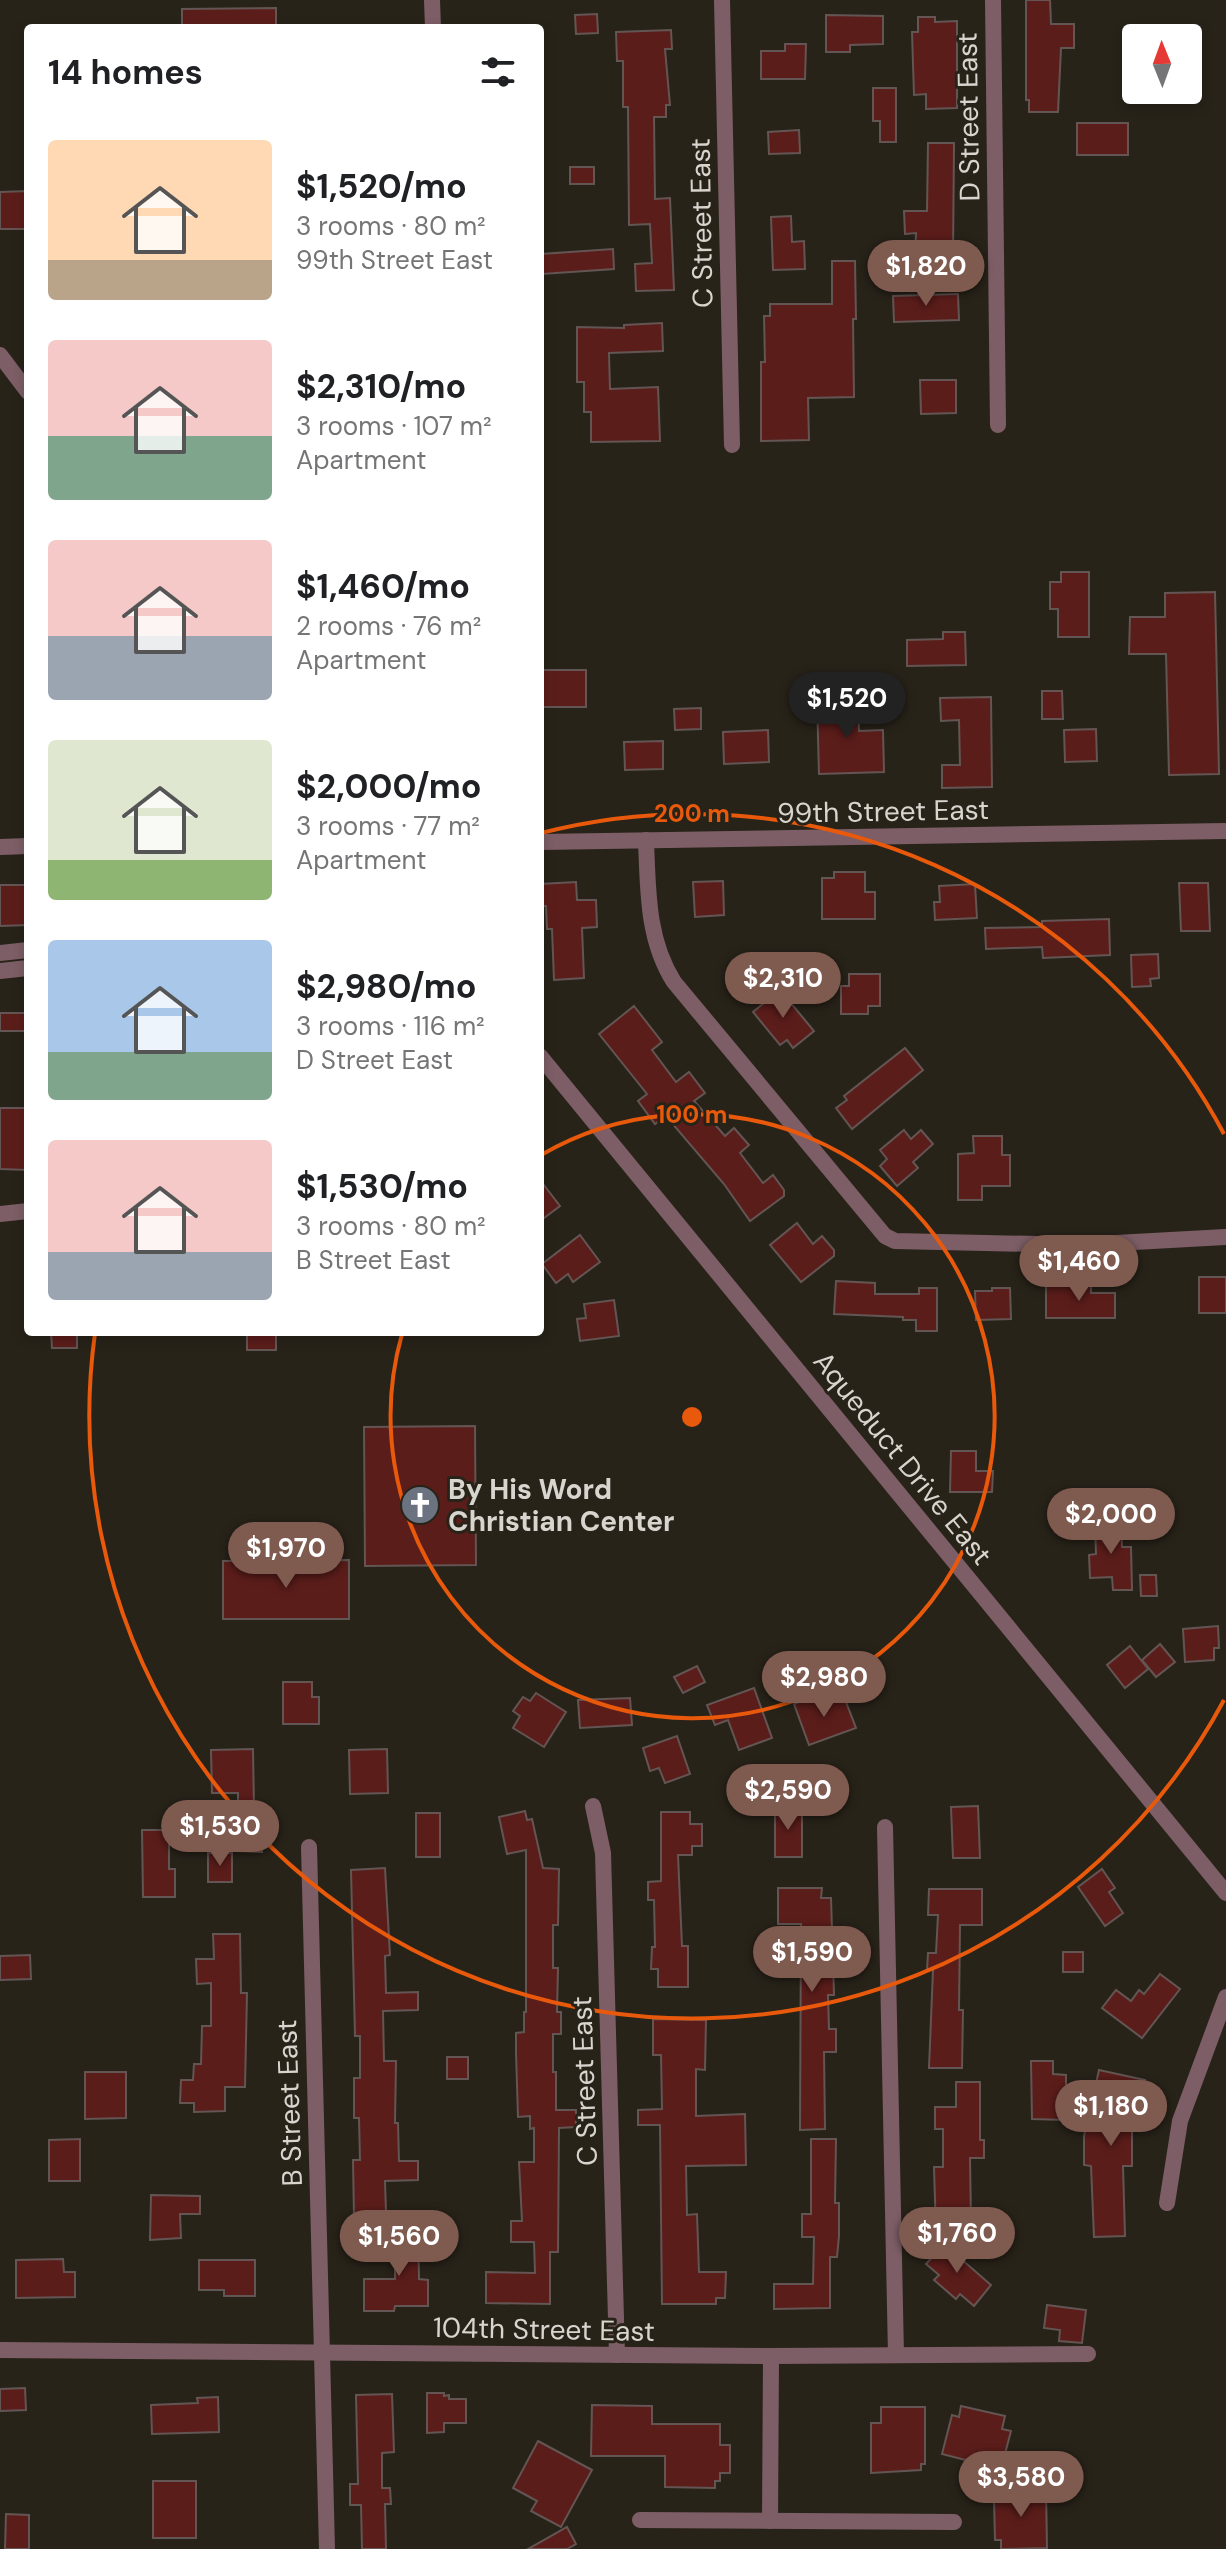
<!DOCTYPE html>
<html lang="en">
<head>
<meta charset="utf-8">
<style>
	body { margin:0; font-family:"DM Sans",sans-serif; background:#f6f6f6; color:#202124; height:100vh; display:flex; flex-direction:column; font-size:30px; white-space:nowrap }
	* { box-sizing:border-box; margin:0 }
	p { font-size:26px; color:#757577 }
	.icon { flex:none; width:44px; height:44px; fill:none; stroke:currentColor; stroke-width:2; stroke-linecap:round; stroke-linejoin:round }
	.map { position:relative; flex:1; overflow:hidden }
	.side { position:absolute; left:24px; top:24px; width:520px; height:1312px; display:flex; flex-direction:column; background:#fff; border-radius:8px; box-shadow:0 4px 12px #0003 }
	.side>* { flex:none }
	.needle { width:52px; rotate:359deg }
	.buttons { position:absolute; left:1122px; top:24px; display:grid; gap:16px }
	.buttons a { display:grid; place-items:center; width:80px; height:80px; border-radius:8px; background:#fff; box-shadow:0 4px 12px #0003; font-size:40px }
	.price { position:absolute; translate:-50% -68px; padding:0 18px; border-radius:28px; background:#7f5a4f; color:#fff; font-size:26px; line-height:52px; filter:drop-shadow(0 2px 4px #0008) }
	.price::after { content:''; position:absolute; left:50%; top:48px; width:24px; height:18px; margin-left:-12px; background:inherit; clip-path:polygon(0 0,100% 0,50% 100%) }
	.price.active { background:#222; color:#fff }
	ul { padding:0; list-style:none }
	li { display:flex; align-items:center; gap:24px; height:200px; padding:0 24px }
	li span { display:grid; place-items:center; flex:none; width:224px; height:160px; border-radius:8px; color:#555 }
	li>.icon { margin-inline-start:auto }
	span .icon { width:96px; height:96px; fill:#fffc; stroke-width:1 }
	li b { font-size:34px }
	h2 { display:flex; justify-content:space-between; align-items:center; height:96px; padding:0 24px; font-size:34px }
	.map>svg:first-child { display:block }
	.building { fill:#5b1d1a; stroke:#635553; stroke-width:2 }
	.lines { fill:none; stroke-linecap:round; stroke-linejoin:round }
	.minor { stroke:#7d5e66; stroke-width:16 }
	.tertiary { stroke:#7d5e66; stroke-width:16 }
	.ring { fill:none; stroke:#e8590c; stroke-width:4 }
	.labels { text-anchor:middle; stroke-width:6; stroke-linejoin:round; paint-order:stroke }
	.street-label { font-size:28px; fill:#d8d5cf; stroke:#282319 }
	.poi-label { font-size:28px; font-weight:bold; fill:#d8d5cf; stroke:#282319; text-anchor:start }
	.centre { fill:#e8590c; stroke:#282319; stroke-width:4 }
	.ring-label { font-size:24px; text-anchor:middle; font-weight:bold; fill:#e8590c; stroke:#282319; stroke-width:6; stroke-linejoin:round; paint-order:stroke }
</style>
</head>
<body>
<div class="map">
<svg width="1226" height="2549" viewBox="0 0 1226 2549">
	<rect width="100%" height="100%" fill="#282319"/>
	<!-- building -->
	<g class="building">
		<path d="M1026,0h24l1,24h23v24h-13l-3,64h-29v-12h-3z"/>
		<path d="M276,8v20h-94v-19z"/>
		<path d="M597,14l1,19 -22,1 -1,-19z"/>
		<path d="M826,15l57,1v28l-33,1v7h-24z"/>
		<path d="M918,17h17v5l22,-1v87l-31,1v-15l-12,1 -2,-63h6z"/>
		<path d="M671,30l1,19h-7l5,56h-4v12h-12l1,82 15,-1 4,92 -38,1 -1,-27 17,-1 -2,-39 -21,1 -1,-118h-5v-46h-6l-1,-29z"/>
		<path d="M785,44h21l-1,35h-44v-28h24z"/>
		<path d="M873,88h23v54h-16v-21h-7z"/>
		<rect x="1077" y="123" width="51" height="32"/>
		<path d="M799,130l1,23 -31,1 -1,-22z"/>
		<path d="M928,143h26l-1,117 -38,1 1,-28 -11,1 -1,-23h23z"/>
		<rect x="570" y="167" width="24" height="17"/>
		<path d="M28,191v38h-28v-37z"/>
		<path d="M791,216l1,26 12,-1 1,28 -32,1 -2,-53z"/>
		<path d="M613,249l1,20 -72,5 -1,-20z"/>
		<path d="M832,261h23l1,58h-3l1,78 -46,1 1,42 -48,1v-79h4l-1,-46h6v-12h62z"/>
		<path d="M958,294l1,26 -65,2 -1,-26z"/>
		<path d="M662,323l1,28 -54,2 1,36 48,-2 2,54 -69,1v-30h-7v-30h-7v-55l47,1v-3z"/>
		<path d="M920,380h36v33l-35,1z"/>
		<path d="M1061,572h28v65h-31v-28h-8v-27h11z"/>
		<path d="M1215,592l4,182 -50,1 -3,-121h-37l1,-37h35v-24z"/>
		<path d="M943,632h22l1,33 -59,1v-26l36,-1z"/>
		<rect x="540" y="670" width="46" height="37"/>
		<path d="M1042,691h20l1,28h-21z"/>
		<path d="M991,697l1,90 -50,1v-23h18l-1,-45 -18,1 -1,-23z"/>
		<path d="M858,699l1,32 24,-1 1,42 -65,2 -2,-74z"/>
		<path d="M701,708v21l-26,1 -1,-21z"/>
		<path d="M1096,729l1,32 -32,1 -1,-32z"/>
		<path d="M768,730l1,32 -45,2 -1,-32z"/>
		<path d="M663,741v28l-38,1 -1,-28z"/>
		<path d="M834,872h31v20h10v27h-53v-41h12z"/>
		<path d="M723,881l1,34 -29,2 -2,-35z"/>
		<path d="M576,882l1,18h19l1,27 -15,1 2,50 -30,2 -2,-51h-5l-1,-23h-6v-22z"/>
		<path d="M1179,883h29l2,48h-29z"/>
		<path d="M975,884l2,34 -42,2 -1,-18h6l-1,-16z"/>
		<path d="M0,885h28v40l-28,1z"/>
		<path d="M1109,919l1,36 -67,3 -1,-11 -56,2 -1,-21 57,-1v-6z"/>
		<path d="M1158,954l1,24 -9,1 1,7 -19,1 -1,-32z"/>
		<path d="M849,974h31v32h-12v8h-27v-28h8z"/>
		<path d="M780,990l34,41 -21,17 -6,-8 -7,5 -27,-33z"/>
		<path d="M634,1006l28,36 -10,8 24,32 13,-10 16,21 -11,8 31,35 9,-8 15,17 -9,8 23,30 10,-8 11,15v6l-34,25 -26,-37 -58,-68 -11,8 -17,-23 9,-7 -48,-60z"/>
		<rect x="0" y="1013" width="28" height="18"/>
		<path d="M905,1048l18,22 -71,59 -16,-21 11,-8 -3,-4z"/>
		<path d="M0,1108h28v62l-28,-1z"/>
		<path d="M904,1130l7,9 10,-9 12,14 -20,18 5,6 -21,18 -17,-20 7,-7 -7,-9z"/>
		<path d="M973,1136h29v19h8v31h-28v14h-24v-46l16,-1z"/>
		<path d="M540,1180l20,26 -20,15z"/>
		<path d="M797,1223l16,21 9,-8 12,14v6l-33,26 -31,-37z"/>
		<path d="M580,1235l20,27 -27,20 -5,-8 -12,9 -14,-19z"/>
		<rect x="1199" y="1277" width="27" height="36"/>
		<path d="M836,1281l39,2v11h44v-6h18v43h-21v-11h-13v-3l-69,-3z"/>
		<path d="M1046,1286h45v7h24v25h-69z"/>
		<path d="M992,1288h18l1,31 -35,1 -1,-29h17z"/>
		<path d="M614,1300l5,36 -39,5 -3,-22 9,-1 -2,-14z"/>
		<path d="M51,1332h26v16h-25z"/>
		<rect x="247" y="1332" width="29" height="18"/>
		<path d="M475,1426l1,139 -111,1 -1,-139z"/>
		<path d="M951,1451h25v20h17l-1,21h-42z"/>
		<path d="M1095,1521h26l1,26h9l1,43h-19l-1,-13 -22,1 -1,-23 7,-1z"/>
		<path d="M349,1560v59h-126v-58z"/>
		<path d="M1140,1575h16l1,21h-16z"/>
		<path d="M1218,1626l1,22h-5v12l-29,2 -2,-33z"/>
		<path d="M1160,1644l15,18 -19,15 -14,-17z"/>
		<path d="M1130,1646l18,23 -23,19 -18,-23z"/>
		<path d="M697,1666l8,16 -22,11 -9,-16z"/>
		<path d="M283,1682h29v15h7v27h-36z"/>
		<path d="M754,1688l18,50 -33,12 -11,-30 -13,5 -8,-20z"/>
		<path d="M536,1693l30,19 -22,35 -31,-19 7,-12 -7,-5 10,-14 7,4z"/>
		<path d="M814,1696l4,10 26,-9 12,31 -47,17 -15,-41z"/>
		<path d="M630,1698l2,27 -52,3 -2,-28z"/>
		<path d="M677,1736l13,38 -25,9 -6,-15 -9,3 -7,-23z"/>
		<path d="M253,1749l1,60h8v43l-24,-1v-58h-26l-1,-43z"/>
		<path d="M387,1749l1,44 -38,1 -1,-44z"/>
		<rect x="775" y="1806" width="27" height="51"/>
		<path d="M978,1806l2,52h-27l-2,-51z"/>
		<path d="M525,1811l2,9 5,-1 11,49 16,1 -1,56h-5v43h5l-1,44h4v22h-8v38h3v38h20v17l-17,1 -1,124h-8v52l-64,-1v-31l49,1 -1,-31h-23v-21h11l-3,-59h15v-34l-4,1v-13l-12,1 -2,-64v-20l8,-1v-20h2v-162l-19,4 -8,-37z"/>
		<path d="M661,1812h29v12h12v22h-10v9h-14l4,91h6v41h-30v-18h-7l1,-22h3l-1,-47h-6v-18l13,-1z"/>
		<rect x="416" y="1813" width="24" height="44"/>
		<path d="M142,1830h27v39h6v28h-32z"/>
		<rect x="208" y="1853" width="24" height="29"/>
		<path d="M385,1868l5,87 -5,1 1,37 32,-1v18l-35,1 1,50h12l-1,62h3l1,38h19v19l-33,1 1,31 6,-1 1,31 -33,1 -1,-12h-2l-1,-14h-2l-1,-57h7l-1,-42h-5v-40h6v-42h-5l-4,-166z"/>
		<path d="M1102,1869l13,19 -6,4 14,21 -18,13 -27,-39z"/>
		<path d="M778,1888h44l-1,10h10l3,97h-6l1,34h7v23h-12l1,77 -25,1 1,-206h-23z"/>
		<path d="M929,1889h53v36h-22l-1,85h4l-1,58h-33l4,-98h-6l1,-17h8l2,-38h-10z"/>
		<path d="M213,1934h27l1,59h6l-2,94h-20v24l-31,1v-9h-14l1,-23h12l1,-16h7l1,-38h9v-43l-14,1 -1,-25h18z"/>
		<rect x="1063" y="1952" width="20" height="20"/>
		<path d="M30,1955l1,24 -31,1v-24z"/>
		<path d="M1160,1974l20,15 -38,49 -40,-30 14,-18 15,11 8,-11 5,4z"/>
		<path d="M653,2019l53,1 -1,50 -9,-1v47l49,-2 1,51 -60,1 1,49 10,-1 2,58h27l-1,26h-9v6h-54l-2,-179h-22v-15l24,-1 -1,-54h-8z"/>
		<rect x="447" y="2057" width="21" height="22"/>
		<path d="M1031,2061h22v13l13,1v45l-34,-1z"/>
		<path d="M1099,2070l46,10 -8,38 -5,-1v49h-9l2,70 -31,1 -3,-71 -7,-1v-29z"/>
		<path d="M85,2072h41v46l-41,1z"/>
		<path d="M956,2082h24v58h4v18h-14l1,64h-5v12l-30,-1 -2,-66h9v-38h-8v-22h21z"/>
		<path d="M80,2139v42h-31v-41z"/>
		<path d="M811,2139h25l-1,64h4v33l-2,21h-7v51l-56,1v-25h39l1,-47h-12v-23h9z"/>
		<path d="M151,2195l49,1v18h-20l1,24 -31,2z"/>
		<path d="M395,2228h23l1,51 9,1v26h-33l-1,5h-30v-32h31z"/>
		<path d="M936,2237l55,48 -17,21 -14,-12 -4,5 -22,-19 5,-5 -13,-11 10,-11z"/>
		<path d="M63,2259l1,13h11v25l-59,1v-38z"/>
		<path d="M199,2260h56v36h-31v-6h-25z"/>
		<path d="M1047,2305l39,5 -4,33 -23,-2 1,-11 -16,-2z"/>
		<path d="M25,2388l1,22 -26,1v-22z"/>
		<path d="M427,2393h17v3l5,-1v4h17v24h-22v9l-17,1z"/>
		<path d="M392,2394l2,58 -12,1v35h8l1,16h-6l1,45h-24l-1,-44h-11v-21h8l-2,-89z"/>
		<path d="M218,2397l1,35 -67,2 -1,-29 47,-2 -1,-5z"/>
		<path d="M592,2405l60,1v18h68v21h10v28h-10v8h-5v7l-50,-1v-31h-74z"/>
		<path d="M961,2406l44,10 -3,13 9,2 -10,38 -59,-15 10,-39 7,2z"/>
		<path d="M881,2407h44v57h-4v6l-50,3v-50h10z"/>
		<path d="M538,2441l54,29 -31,57 -30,-16 6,-10 -24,-13z"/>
		<rect x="153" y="2481" width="43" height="57"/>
		<path d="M1046,2488l1,60 -46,1v-9h-6l-1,-40h6v-10z"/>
		<path d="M6,2514l23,1v34h-24z"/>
		<path d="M567,2527l9,17 -9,5h-39z"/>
	</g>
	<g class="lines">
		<!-- minor -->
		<g class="minor">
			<path d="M432,0l1,28"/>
			<path d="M722,0l10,445"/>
			<path d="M993,0l5,425"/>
			<path d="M0,355l28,37"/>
			<path d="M646,840c2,50 1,100 28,142l211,254 10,5 185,4 145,-8"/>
			<path d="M0,953l28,-3"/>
			<path d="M0,971l28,-3"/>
			<path d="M540,1056l686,837"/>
			<path d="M0,1214l28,-3"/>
			<path d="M593,1806l10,47 14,502"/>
			<path d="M885,1827l11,528"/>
			<path d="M309,1847l18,702"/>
			<path d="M1167,2203l13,-82 46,-124"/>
			<path d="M0,2350l771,6 317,-2"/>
			<path d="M640,2520l314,2"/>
			<path d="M770,2521l1,-165"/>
		</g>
		<!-- tertiary -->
		<g class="tertiary">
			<path d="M540,842l686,-11"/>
			<path d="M0,847l28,-1"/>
		</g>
	</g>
	<!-- distance rings -->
	<g class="ring">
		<path d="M541 1155A302 302 0 1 1 402 1334"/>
		<path d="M1224 1700A603 603 0 0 1 95 1333M541 833A603 603 0 0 1 1224 1134"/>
	</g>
	<!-- icons -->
	<defs>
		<g id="church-disc" transform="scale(2)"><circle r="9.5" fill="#6b7280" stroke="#282319"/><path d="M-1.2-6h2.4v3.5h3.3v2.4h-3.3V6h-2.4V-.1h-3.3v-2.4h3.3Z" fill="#fff"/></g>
	</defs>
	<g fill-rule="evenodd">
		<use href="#church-disc" x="420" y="1505"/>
	</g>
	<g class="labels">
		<!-- street labels -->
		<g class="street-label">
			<text transform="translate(968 117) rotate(-91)" y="10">D Street East</text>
			<text transform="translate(701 223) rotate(-91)" y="10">C Street East</text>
			<text transform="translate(883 811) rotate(-1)" y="10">99th Street East</text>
			<text transform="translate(903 1458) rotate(51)" y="10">Aqueduct Drive East</text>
			<text transform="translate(584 2081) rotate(-92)" y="10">C Street East</text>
			<text transform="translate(289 2103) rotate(-92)" y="10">B Street East</text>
			<text transform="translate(544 2329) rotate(1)" y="10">104th Street East</text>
		</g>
		<!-- poi labels -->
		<g class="poi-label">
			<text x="448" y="1499">By His Word<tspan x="448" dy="32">Christian Center</tspan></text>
		</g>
	</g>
	<circle cx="692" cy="1417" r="12" class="centre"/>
	<g class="ring-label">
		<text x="692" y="822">200 m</text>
		<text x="692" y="1123">100 m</text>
	</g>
</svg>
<div class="buttons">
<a><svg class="needle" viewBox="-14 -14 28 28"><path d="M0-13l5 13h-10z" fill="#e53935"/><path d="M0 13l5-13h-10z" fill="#757577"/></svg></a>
</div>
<b class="price" style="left:926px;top:308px">$1,820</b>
<b class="price active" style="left:847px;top:740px">$1,520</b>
<b class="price" style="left:783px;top:1020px">$2,310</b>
<b class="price" style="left:1079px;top:1303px">$1,460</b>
<b class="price" style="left:1111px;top:1556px">$2,000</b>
<b class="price" style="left:286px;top:1590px">$1,970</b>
<b class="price" style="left:824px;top:1719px">$2,980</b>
<b class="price" style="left:788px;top:1832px">$2,590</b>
<b class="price" style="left:220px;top:1868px">$1,530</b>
<b class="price" style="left:812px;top:1994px">$1,590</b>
<b class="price" style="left:1111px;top:2148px">$1,180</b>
<b class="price" style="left:957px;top:2275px">$1,760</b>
<b class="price" style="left:399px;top:2278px">$1,560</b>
<b class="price" style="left:1021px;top:2519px">$3,580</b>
<section class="side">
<h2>14 homes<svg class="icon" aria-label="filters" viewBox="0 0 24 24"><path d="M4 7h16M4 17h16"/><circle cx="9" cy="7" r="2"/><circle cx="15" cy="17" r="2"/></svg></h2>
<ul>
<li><span style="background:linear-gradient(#ffd9b3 75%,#b9a48a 0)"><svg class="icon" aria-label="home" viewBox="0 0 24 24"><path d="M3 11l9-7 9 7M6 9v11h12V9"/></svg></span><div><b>$1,520/mo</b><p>3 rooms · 80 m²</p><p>99th Street East</p></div></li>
<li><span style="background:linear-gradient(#f6c9c9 60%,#7fa58c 0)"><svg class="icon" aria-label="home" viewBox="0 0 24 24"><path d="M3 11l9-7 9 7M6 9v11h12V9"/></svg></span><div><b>$2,310/mo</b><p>3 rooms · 107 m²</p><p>Apartment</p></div></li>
<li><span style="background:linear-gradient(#f6c9c9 60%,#9aa5b1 0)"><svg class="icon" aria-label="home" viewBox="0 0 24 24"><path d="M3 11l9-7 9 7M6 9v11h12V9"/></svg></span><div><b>$1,460/mo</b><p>2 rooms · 76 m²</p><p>Apartment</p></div></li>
<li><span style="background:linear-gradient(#dfe7d0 75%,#8fb573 0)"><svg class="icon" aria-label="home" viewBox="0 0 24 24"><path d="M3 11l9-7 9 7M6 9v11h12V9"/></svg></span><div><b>$2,000/mo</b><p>3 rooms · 77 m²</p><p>Apartment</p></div></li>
<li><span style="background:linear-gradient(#a9c7e8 70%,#7fa58c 0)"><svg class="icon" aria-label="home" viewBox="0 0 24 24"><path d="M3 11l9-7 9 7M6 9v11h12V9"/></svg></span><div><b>$2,980/mo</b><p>3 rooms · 116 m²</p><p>D Street East</p></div></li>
<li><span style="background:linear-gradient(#f6c9c9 70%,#9aa5b1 0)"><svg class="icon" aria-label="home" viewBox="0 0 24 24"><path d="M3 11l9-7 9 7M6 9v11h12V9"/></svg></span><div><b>$1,530/mo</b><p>3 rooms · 80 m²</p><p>B Street East</p></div></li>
</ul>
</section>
</div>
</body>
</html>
